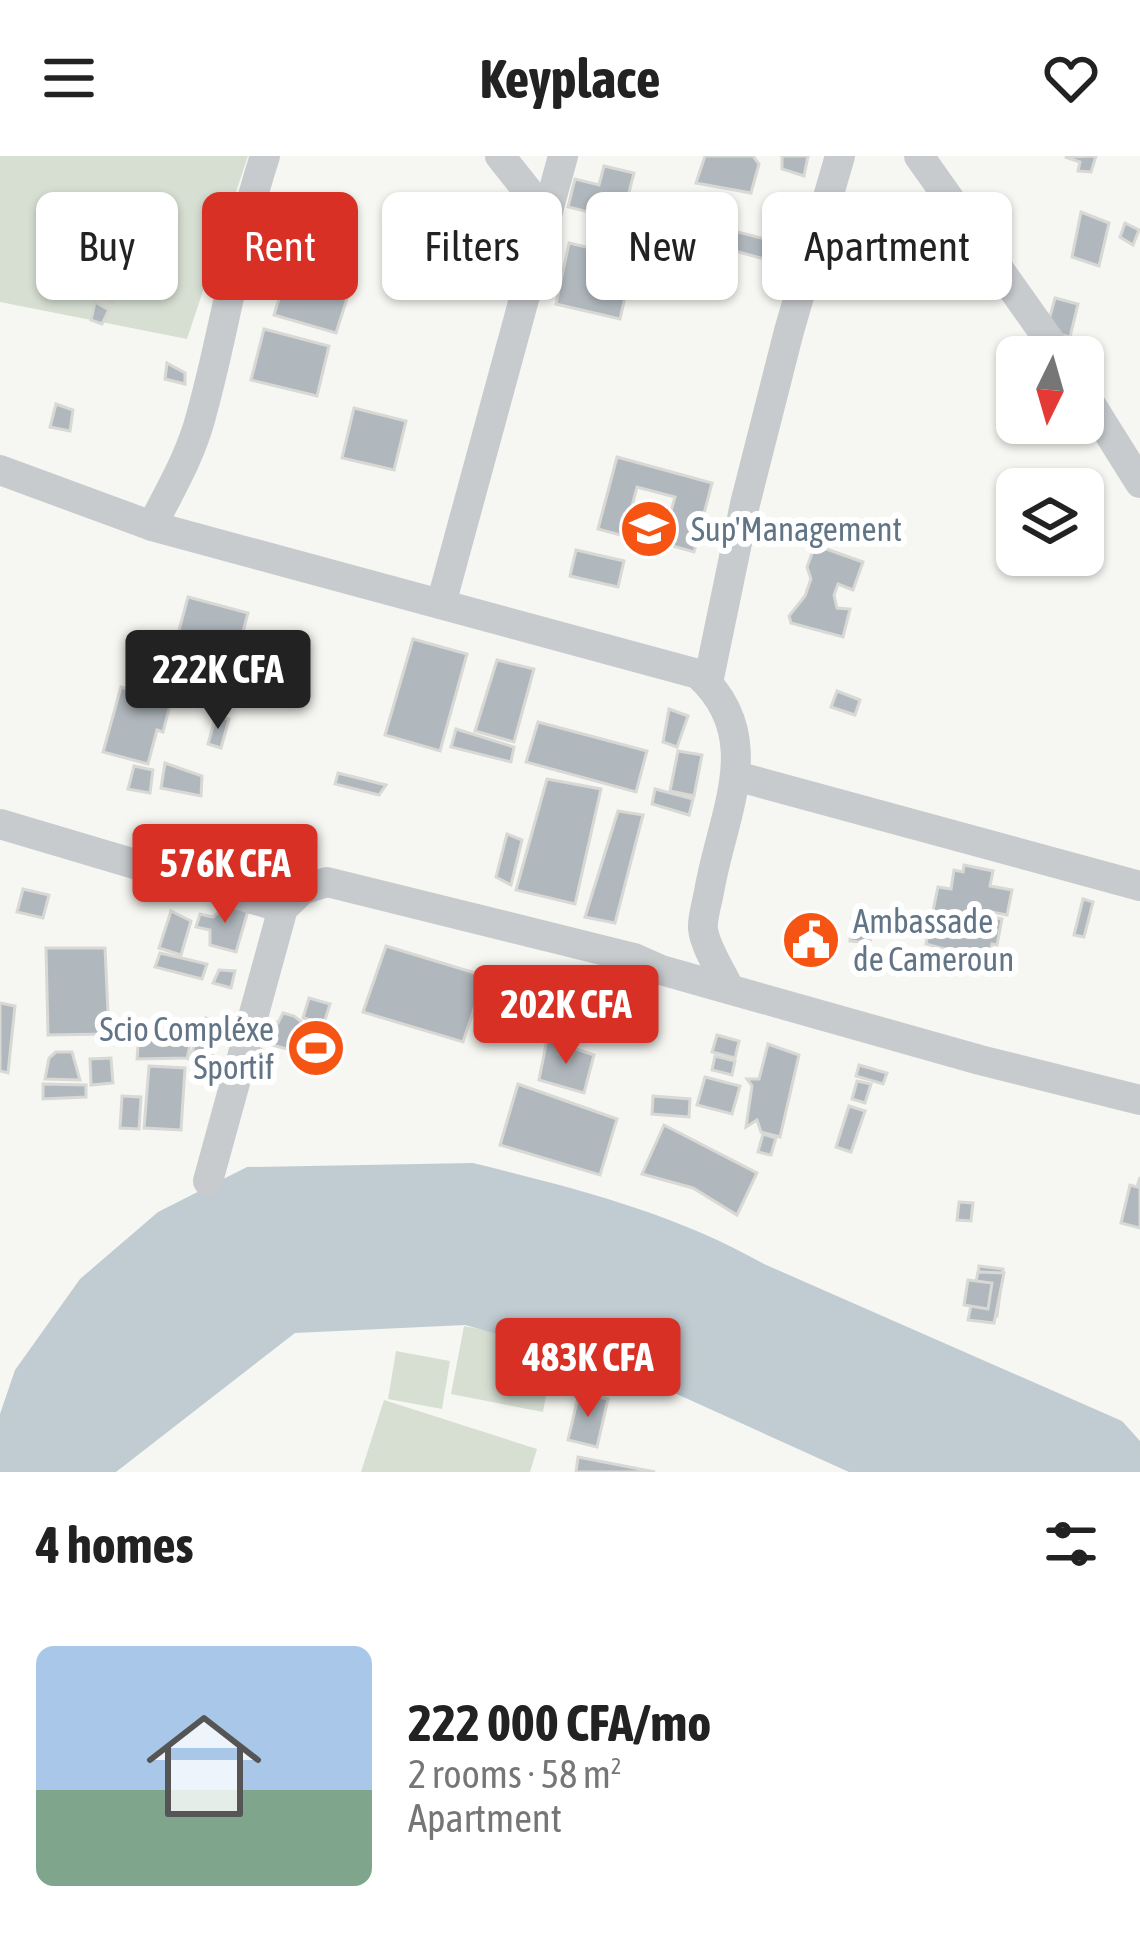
<!DOCTYPE html>
<html lang="en">
<head>
<meta charset="utf-8">
<style>
	body { margin:0; font-family:"Asap Condensed",sans-serif; background:#f6f6f6; color:#222; height:100vh; display:flex; flex-direction:column; font-size:45px; white-space:nowrap }
	* { box-sizing:border-box; margin:0 }
	p { font-size:39px; color:#767676 }
	.icon { flex:none; width:66px; height:66px; fill:none; stroke:currentColor; stroke-width:2; stroke-linecap:round; stroke-linejoin:round }
	.map { position:relative; height:1316px; overflow:hidden }
	.side { display:flex; flex-direction:column; background:#fff; flex:1 }
	.side>* { flex:none }
	.hud { position:absolute; left:36px; top:36px; width:1068px; height:108px; display:flex; gap:24px }
	.needle { width:78px; rotate:185deg }
	.buttons { position:absolute; left:996px; top:180px; display:grid; gap:24px }
	.buttons a { display:grid; place-items:center; width:108px; height:108px; border-radius:18px; background:#fff; box-shadow:0 3px 9px #0004; font-size:60px }
	.price { position:absolute; translate:-50% -102px; padding:0 27px; border-radius:12px; background:#d93025; color:#fff; font-size:39px; line-height:78px; filter:drop-shadow(0 3px 6px #0008) }
	.price::after { content:''; position:absolute; left:50%; top:72px; width:36px; height:27px; margin-left:-18px; background:inherit; clip-path:polygon(0 0,100% 0,50% 100%) }
	.price.on { background:#222; color:#fff }
	ul { padding:0; list-style:none }
	li { display:flex; align-items:center; gap:36px; height:300px; padding:0 36px }
	li+li { border-top:3px solid #e0e0e0 }
	li span { display:grid; place-items:center; flex:none; width:336px; height:240px; border-radius:18px; color:#555 }
	li>.icon { margin-inline-start:auto }
	span .icon { width:144px; height:144px; fill:#fffc; stroke-width:1 }
	li b { font-size:51px }
	h2 { display:flex; justify-content:space-between; align-items:center; height:144px; padding:0 36px; font-size:51px }
	.pill { padding:0 42px; border-radius:18px; background:#fff; box-shadow:0 3px 9px #0004; font-size:42px; line-height:108px }
	.pill.on { background:#d93025; color:#fff }
	header { display:flex; justify-content:space-between; align-items:center; height:156px; padding:0 36px; background:#fff; font-size:54px; font-weight:700 }
	.map>svg:first-child { display:block }
	.green { fill:#d7dfd3 }
	.water { fill:#c1ccd2 }
	.building { fill:#b0b8bd; stroke:#d8d8d5; stroke-width:3 }
	.lines { fill:none; stroke-linecap:round; stroke-linejoin:round }
	.street { stroke:#c8cbce; stroke-width:30 }
	.labels { text-anchor:middle; stroke-width:12; stroke-linejoin:round; paint-order:stroke }
	.poi-label { font-size:33px; fill:#627587; stroke:#fff; text-anchor:start }
</style>
</head>
<body>
<header><svg class="icon" aria-label="menu" viewBox="0 0 24 24"><path d="M4 6h16M4 12h16M4 18h16"/></svg>Keyplace<svg class="icon" aria-label="heart" viewBox="0 0 24 24"><path d="M12 20l-8-8c-3-5 5-10 8-4 3-6 11-1 8 4z"/></svg></header>
<div class="map">
<svg width="1140" height="1316" viewBox="0 0 1140 1316">
	<rect width="100%" height="100%" fill="#f6f7f2"/>
	<!-- green -->
	<g class="green">
		<path d="M0,0h248l-61,183 -187,-37z"/>
		<path d="M464,1170l112,21 -5,24 -20,-3 -8,44 -92,-18z"/>
		<path d="M396,1195l54,10 -8,48 -54,-10z"/>
		<path d="M384,1244l153,49 -7,23h-169z"/>
	</g>
	<!-- water -->
	<path class="water" d="M473,1007c101,25 199,49 291,101l358,157 18,20v31h-291l-232,-105 -152,-42 -170,8 -179,139h-116v-58l15,-44 65,-91 78,-67 89,-45z"/>
	<!-- building -->
	<g class="building">
		<path d="M705,0h48l6,8 -8,29 -55,-10z"/>
		<path d="M782,0h26l-4,20 -22,-7z"/>
		<path d="M1096,0l-5,16 -13,-1 2,-9 -15,-5z"/>
		<path d="M604,10l30,7 -12,47 -54,-13 7,-28 24,6z"/>
		<path d="M1081,56l28,11 -10,43 -27,-9z"/>
		<path d="M1125,67l14,7 -6,15 -13,-8z"/>
		<path d="M707,68l77,20 -5,19 -77,-21z"/>
		<path d="M569,87l65,15 -14,61 -64,-15z"/>
		<path d="M411,89l35,11 -9,33 -36,-6z"/>
		<path d="M289,111l62,19 -15,47 -62,-18z"/>
		<path d="M89,120l28,8 -5,18 -26,-8z"/>
		<path d="M1055,142l23,6 -8,33 -24,-6z"/>
		<path d="M95,146l14,8 -7,14 -11,-4z"/>
		<path d="M264,173l65,17 -12,50 -66,-16z"/>
		<path d="M167,207l18,10v11l-20,-5z"/>
		<path d="M56,248l17,6 -3,21 -20,-4z"/>
		<path d="M354,252l52,13 -12,49 -52,-12z"/>
		<path d="M617,301l95,26 -18,69 -32,-9 13,-46 -38,-10 -13,49 -26,-7z"/>
		<path d="M815,389l48,17 -10,28 -15,-6 -4,11 3,13 13,1 -7,28 -52,-14 -2,-7 16,-20 6,-17 -4,-12z"/>
		<path d="M576,394l48,11 -6,26 -48,-11z"/>
		<path d="M188,441l60,16 -19,71 -60,-17z"/>
		<path d="M413,483l54,15 -27,97 -55,-16z"/>
		<path d="M497,504l37,9 -20,73 -39,-11z"/>
		<path d="M121,531l50,14 -8,31 -6,-2 -9,34 -45,-12z"/>
		<path d="M837,535l23,9 -5,15 -24,-8z"/>
		<path d="M669,553l19,7 -11,31 -14,-5z"/>
		<path d="M216,559l13,4 -8,29 -13,-4z"/>
		<path d="M538,566l109,29 -11,41 -110,-30z"/>
		<path d="M456,573l58,18 -3,15 -60,-15z"/>
		<path d="M678,595l24,4 -8,41 -24,-5z"/>
		<path d="M165,607l37,13 -1,20 -40,-8z"/>
		<path d="M134,610l19,4 -3,23 -22,-4z"/>
		<path d="M338,617l48,12 -7,10 -44,-11z"/>
		<path d="M547,623l54,10 -26,115 -59,-14z"/>
		<path d="M655,633l38,10 -4,16 -37,-11z"/>
		<path d="M618,655l25,4 -28,108 -30,-6z"/>
		<path d="M507,678l15,6 -11,45 -15,-8z"/>
		<path d="M226,679l44,12v10l-46,-12z"/>
		<path d="M964,709l29,6 -3,15 22,4 -5,25 -15,-3v5l10,2 -5,26 -5,-1 -3,14 -22,-4 -1,6 -22,-5 1,-6 -19,-5 12,-57 13,2 3,-19 9,2z"/>
		<path d="M23,733l26,6 -6,23 -26,-6z"/>
		<path d="M222,743l26,12 -12,41 -26,-7v-15l-14,-3 4,-13 13,3 8,-7z"/>
		<path d="M1083,743l10,3 -9,35 -10,-2z"/>
		<path d="M171,755l20,10 -10,34 -22,-7z"/>
		<path d="M852,762l19,8 -1,17 -20,-2z"/>
		<path d="M386,790l99,30 -22,66 -100,-30z"/>
		<path d="M46,792h59l4,86 -61,1z"/>
		<path d="M160,797l47,11 -5,15 -47,-12z"/>
		<path d="M219,814l16,1 -4,17 -18,-5z"/>
		<path d="M309,842l21,6 -6,19 -21,-5z"/>
		<path d="M0,847l15,3 -7,67 -8,-2z"/>
		<path d="M283,857l11,3 22,17 -6,22 -46,-12 5,-24 9,4z"/>
		<path d="M206,862l15,5 -11,39 -21,-3z"/>
		<path d="M162,869l31,8 -6,25 -50,1 2,-26h20z"/>
		<path d="M717,879l22,6 -4,17 -23,-6z"/>
		<path d="M547,883l47,16 -10,38 -45,-13z"/>
		<path d="M768,888l31,11 -19,82 -19,-5 -4,-12 -11,7 6,-41 -5,-7h12z"/>
		<path d="M255,890l20,11 -5,24 -28,-5z"/>
		<path d="M56,896h16l8,28 -35,-1 4,-21z"/>
		<path d="M715,900l20,5 -3,14 -20,-5z"/>
		<path d="M111,902l2,25 -22,2 -1,-26z"/>
		<path d="M859,909l28,8 -4,11 -27,-8z"/>
		<path d="M149,910l36,2 -4,62 -37,-2z"/>
		<path d="M705,921l35,9 -8,28 -35,-9z"/>
		<path d="M857,925l14,3 -6,19 -13,-4z"/>
		<path d="M43,928l43,1v12l-43,2z"/>
		<path d="M518,928l99,35 -17,56 -100,-30z"/>
		<path d="M122,940l19,1 -2,32 -19,-1z"/>
		<path d="M653,940l37,3 -1,18 -37,-3z"/>
		<path d="M849,950l16,5 -14,41 -15,-5z"/>
		<path d="M664,969l93,48 -20,42 -44,-27 -51,-14z"/>
		<path d="M763,978l13,4 -5,17 -13,-3z"/>
		<path d="M1140,1021v51l-19,-5 9,-38 7,2z"/>
		<path d="M959,1046l14,1 -2,18 -14,-1z"/>
		<path d="M979,1110l24,3 -6,47 -23,-3z"/>
		<path d="M978,1116l26,1 -10,50 -26,-3z"/>
		<path d="M968,1124l24,3 -4,26 -24,-4z"/>
		<path d="M579,1237l29,6 -11,48 -29,-7z"/>
		<path d="M578,1301l77,15h-79z"/>
	</g>
	<g class="lines">
		<!-- street -->
		<g class="street">
			<path d="M500,0l47,59"/>
			<path d="M919,0l142,201"/>
			<path d="M1083,236l57,91"/>
			<path d="M0,314l152,56 546,148c70,63 24,140 11,218 -2,11 -7,26 -6,37 2,18 18,42 26,59"/>
			<path d="M152,370c18,-36 39,-71 49,-110 24,-86 36,-175 64,-260"/>
			<path d="M441,448l122,-448"/>
			<path d="M708,527l37,-179 44,-173 51,-175"/>
			<path d="M736,620l404,110"/>
			<path d="M0,668l283,84"/>
			<path d="M208,1025l75,-273 19,-18 25,-8 307,76 27,12 319,90 160,40"/>
		</g>
	</g>
	<!-- icons -->
	<defs>
		<g id="university-disc" transform="scale(3)"><circle r="9.5" fill="#f65413" stroke="#fff"/><path d="M0-5L7-2L0 1L-7-2ZM-4 1L0 2.5L4 1V4Q0 6-4 4Z" fill="#fff"/></g>
		<g id="civic-disc" transform="scale(3)"><circle r="9.5" fill="#f65413" stroke="#fff"/><path d="M-.6-6.5H3V-4.5H.6V-3L4-1V1h2V6H-6V1h2V-1L-.6-3ZM-1.2 2.5V6h2.4V2.5Z" fill="#fff"/></g>
		<g id="stadium-disc" transform="scale(3)"><circle r="9.5" fill="#f65413" stroke="#fff"/><path d="M0-5a6.5 5 0 1 0 0 10a6.5 5 0 1 0 0-10ZM-3.5-1.8h7v3.6h-7Z" fill="#fff"/></g>
	</defs>
	<g fill-rule="evenodd">
		<use href="#university-disc" x="649" y="373"/>
		<use href="#civic-disc" x="811" y="784"/>
		<use href="#stadium-disc" x="316" y="892"/>
	</g>
	<g class="labels">
		<!-- poi labels -->
		<g class="poi-label">
			<text x="691" y="385">Sup'Management</text>
			<text x="853" y="777">Ambassade<tspan x="853" dy="38">de Cameroun</tspan></text>
			<text x="274" y="885" text-anchor="end">Scio Compléxe<tspan x="274" dy="38">Sportif</tspan></text>
		</g>
	</g>
</svg>
<div class="buttons">
<a><svg class="needle" viewBox="-14 -14 28 28"><path d="M0-13l5 13h-10z" fill="#e53935"/><path d="M0 13l5-13h-10z" fill="#767676"/></svg></a>
<a><svg class="icon" aria-label="layers" viewBox="0 0 24 24"><path d="M12 4l9 5-9 5-9-5zM3 14l9 5 9-5"/></svg></a>
</div>
<b class="price on" style="left:218px;top:576px">222K CFA</b>
<b class="price" style="left:225px;top:770px">576K CFA</b>
<b class="price" style="left:566px;top:911px">202K CFA</b>
<b class="price" style="left:588px;top:1264px">483K CFA</b>
<div class="hud">
<a class="pill">Buy</a>
<a class="pill on">Rent</a>
<a class="pill">Filters</a>
<a class="pill">New</a>
<a class="pill">Apartment</a>
</div>
</div>
<section class="side">
<h2>4 homes<svg class="icon" aria-label="filters" viewBox="0 0 24 24"><path d="M4 7h16M4 17h16"/><circle cx="9" cy="7" r="2"/><circle cx="15" cy="17" r="2"/></svg></h2>
<ul>
<li><span style="background:linear-gradient(#a9c7e8 60%,#7fa58c 0)"><svg class="icon" aria-label="home" viewBox="0 0 24 24"><path d="M3 11l9-7 9 7M6 9v11h12V9"/></svg></span><div><b>222 000 CFA/mo</b><p>2 rooms · 58 m²</p><p>Apartment</p></div></li>
</ul>
</section>
</body>
</html>
